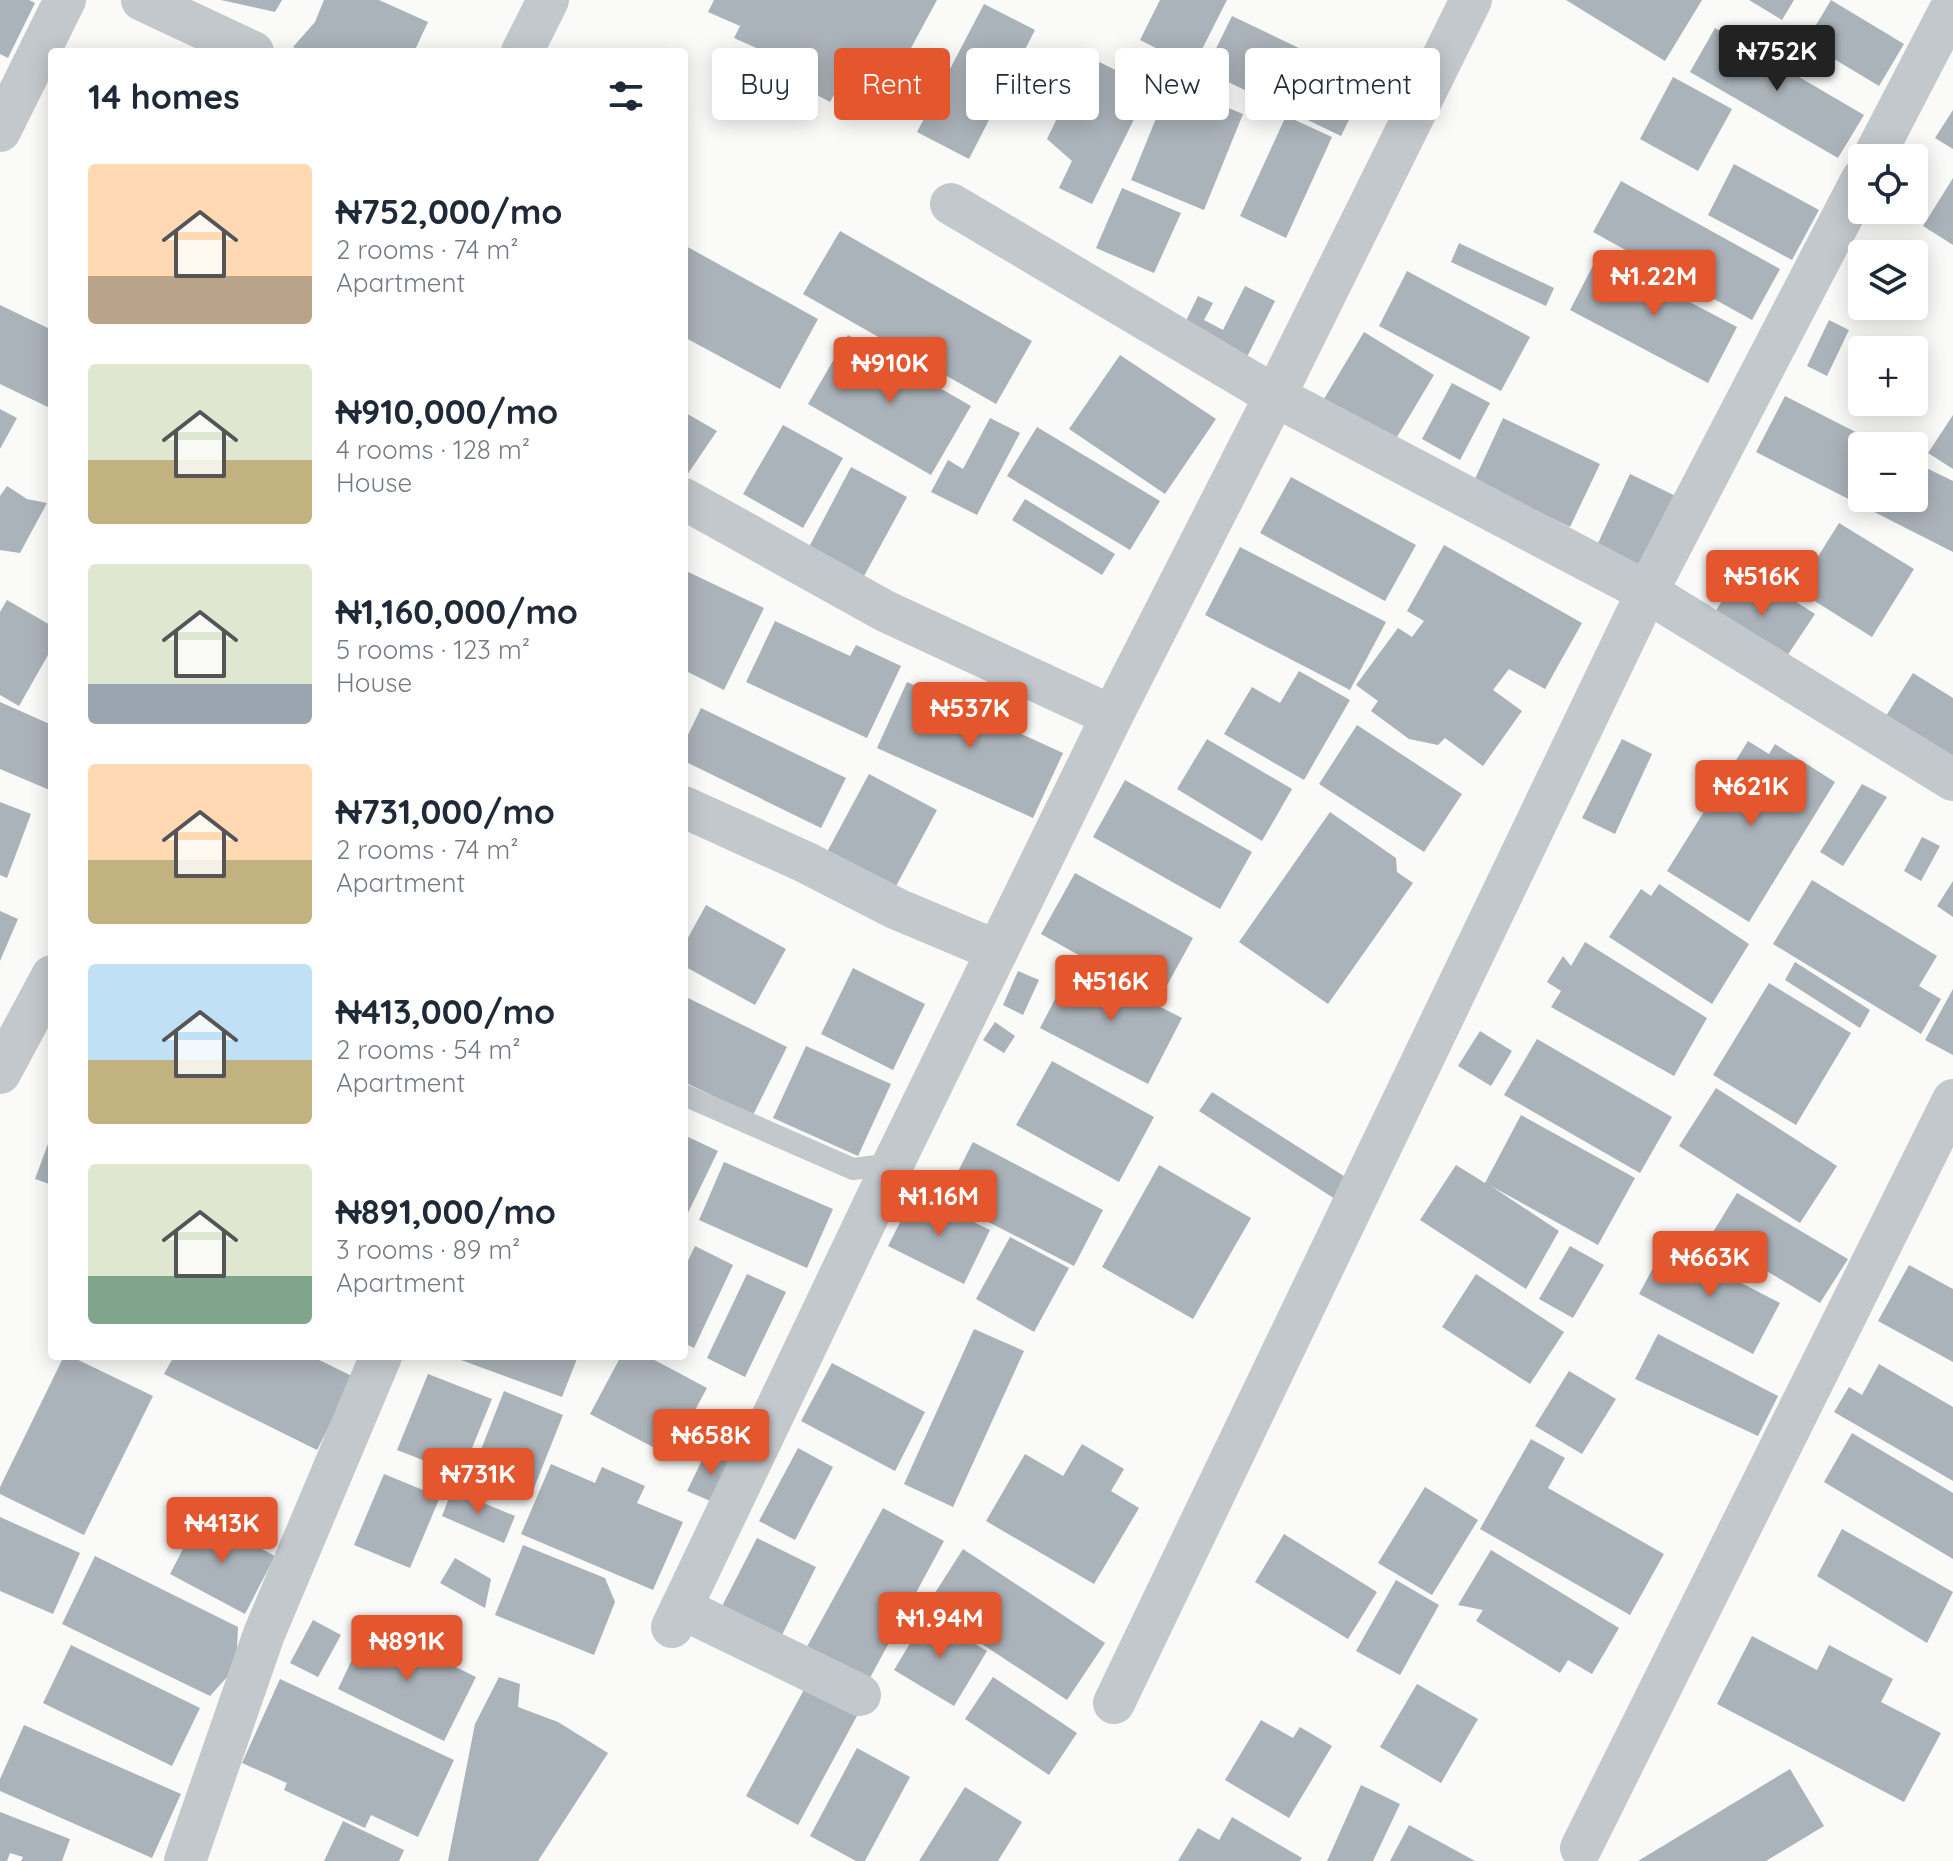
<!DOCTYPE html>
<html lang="en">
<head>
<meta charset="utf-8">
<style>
	body { margin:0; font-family:Quicksand,sans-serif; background:#f2f2f3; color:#1f2937; height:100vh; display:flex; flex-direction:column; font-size:30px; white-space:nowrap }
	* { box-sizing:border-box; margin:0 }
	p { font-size:26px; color:#747a83 }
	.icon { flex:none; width:44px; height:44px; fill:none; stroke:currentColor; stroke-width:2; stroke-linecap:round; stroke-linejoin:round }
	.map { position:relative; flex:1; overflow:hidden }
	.panel { position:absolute; left:48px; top:48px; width:640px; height:1312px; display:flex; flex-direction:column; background:#fff; border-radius:8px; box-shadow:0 4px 20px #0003 }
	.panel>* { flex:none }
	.guide { position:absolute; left:712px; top:48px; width:760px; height:72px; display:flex; gap:16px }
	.buttons { position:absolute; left:1848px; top:144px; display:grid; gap:16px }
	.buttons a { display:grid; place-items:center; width:80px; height:80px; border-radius:8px; background:#fff; box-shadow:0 4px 20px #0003; font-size:40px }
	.price { position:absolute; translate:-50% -68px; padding:0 18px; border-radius:8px; background:#e4572e; color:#fff; font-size:26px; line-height:52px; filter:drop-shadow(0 2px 4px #0008) }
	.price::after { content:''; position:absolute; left:50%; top:48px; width:24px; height:18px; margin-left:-12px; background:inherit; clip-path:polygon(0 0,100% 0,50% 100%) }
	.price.active { background:#222; color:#fff }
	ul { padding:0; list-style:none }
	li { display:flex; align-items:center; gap:24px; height:200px; padding:0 40px }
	li span { display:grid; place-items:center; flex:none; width:224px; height:160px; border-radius:8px; color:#555 }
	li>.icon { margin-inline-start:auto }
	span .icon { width:96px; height:96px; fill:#fffc; stroke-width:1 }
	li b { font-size:34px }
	h2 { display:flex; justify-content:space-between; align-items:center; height:96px; padding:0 40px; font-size:34px }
	.pill { padding:0 28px; border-radius:8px; background:#fff; box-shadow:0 4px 20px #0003; font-size:28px; line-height:72px }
	.pill.active { background:#e4572e; color:#fff }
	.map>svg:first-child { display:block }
	.building { fill:#aab3b9 }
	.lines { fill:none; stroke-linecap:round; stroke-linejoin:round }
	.service { stroke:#c3c8cc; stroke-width:22 }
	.minor { stroke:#c3c8cc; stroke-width:42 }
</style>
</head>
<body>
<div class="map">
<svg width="1953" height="1861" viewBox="0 0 1953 1861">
	<rect width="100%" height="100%" fill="#fafaf8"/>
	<!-- building -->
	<g class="building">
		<path d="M0,0h29l6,3 -27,55 -8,-4z"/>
		<path d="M221,0h61l-7,12z"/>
		<path d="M324,0h55l49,22 -14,30h-111l-10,-5 22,-25z"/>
		<path d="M714,0h223l-59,109 -40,-21 -8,14 -36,-19 11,-13 -71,-32 6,-12 -32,-14z"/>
		<path d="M1160,0h67l-34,67 -53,-27z"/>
		<path d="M1566,0h136l-37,61z"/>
		<path d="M1749,0h45l-12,20z"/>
		<path d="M1831,0l73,44 -25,42 -73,-44z"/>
		<path d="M984,4l51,26 -66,129 -52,-27z"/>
		<path d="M1232,16l136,65 -27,55 -136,-65z"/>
		<path d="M1715,28l149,87 -26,43 -148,-86z"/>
		<path d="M1087,56l63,31 -58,117 -33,-16 13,-27 -25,-22z"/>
		<path d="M1673,77l59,32 -34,62 -58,-32z"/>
		<path d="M1170,84l73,30 -39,96 -73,-30z"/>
		<path d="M1953,110v39l-18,-11z"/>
		<path d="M1286,116l46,21 -46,101 -46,-22z"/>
		<path d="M1734,164l85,46 -27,50 -84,-45z"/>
		<path d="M1953,178v67l-30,-19z"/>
		<path d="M1621,181l159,88 -28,51 -159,-88z"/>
		<path d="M1122,188l59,25 -27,60 -58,-25z"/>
		<path d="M840,231l192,110 -36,63 -193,-110z"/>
		<path d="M1459,243l95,45 -8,18 -95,-44z"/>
		<path d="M684,245l134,74 -38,70 -96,-52z"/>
		<path d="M1599,254l138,73 -29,56 -138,-73z"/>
		<path d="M1407,271l123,66 -29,54 -122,-65z"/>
		<path d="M1245,286l30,15 -30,60 -63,-32 16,-33 15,7 -9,17 19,10z"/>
		<path d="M0,305l52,25v79l-52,-25z"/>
		<path d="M1829,320l20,10 -22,46 -20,-10z"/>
		<path d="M1364,332l70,43 -40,67 -70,-43z"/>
		<path d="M848,335l123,71 -40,69 -123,-71z"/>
		<path d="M1120,355l96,64 -51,75 -96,-65z"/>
		<path d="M1452,383l38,20 -30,57 -38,-21z"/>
		<path d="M1785,396l98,50h-21v52h52v-36l39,19v71l-197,-100z"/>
		<path d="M0,409l17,9 -17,31z"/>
		<path d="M684,412l33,19 -30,44 -3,-2z"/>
		<path d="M1953,415v54l-25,-16z"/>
		<path d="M990,418l30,15 -43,82 -46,-23 17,-32 15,9z"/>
		<path d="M1503,418l97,46 -30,63 -96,-46z"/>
		<path d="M783,425l60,33 -40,70 -60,-34z"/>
		<path d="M1037,427l123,74 -30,49 -123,-74z"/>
		<path d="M851,467l56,30 -44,81 -55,-29z"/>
		<path d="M1630,474l54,26 -37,80 -54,-26z"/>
		<path d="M1291,477l125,68 -31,56 -125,-68z"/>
		<path d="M7,486l20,13 20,4 -27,50 -20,-3v-54z"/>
		<path d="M1025,499l90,55 -13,21 -90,-55z"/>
		<path d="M1839,523l75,46 -42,68 -75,-47z"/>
		<path d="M1444,545l138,78 -37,66 -36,-20 -16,21 29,21 -39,55 -38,-28 -7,7 -29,-6 -38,-28 7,-10 -22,-16 42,-57 14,9 12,-16 -17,-10z"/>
		<path d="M1240,547l146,75 -36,68 -145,-75z"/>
		<path d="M1744,568l71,46 -36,54 -71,-46z"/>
		<path d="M684,570l80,38 -40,82 -40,-20z"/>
		<path d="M7,600l45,26v22l-33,58 -19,-11v-83z"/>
		<path d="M775,621l75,35 6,-11 45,21 -34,72 -121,-56z"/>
		<path d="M1299,671l51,29 -46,80 -80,-46 28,-47 28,16z"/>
		<path d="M1913,673l40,25v70l-72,-44z"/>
		<path d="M907,682l156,71 -30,65 -156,-70z"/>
		<path d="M0,702l52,23v66l-52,-22z"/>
		<path d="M701,708l145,70 -25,50 -137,-67v-18z"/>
		<path d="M1357,725l105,69 -38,58 -105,-68z"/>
		<path d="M1207,739l85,50 -30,52 -85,-52z"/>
		<path d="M1622,739l30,15 -37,80 -33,-16z"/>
		<path d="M1748,741l21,13 6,-10 60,38 -86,140 -82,-51z"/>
		<path d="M869,774l68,36 -42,78 -68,-36z"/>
		<path d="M1125,780l127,72 -32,57 -127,-72z"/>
		<path d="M1862,784l25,13 -44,69 -23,-14z"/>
		<path d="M0,802l31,12 -24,64 -7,-3z"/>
		<path d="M1330,812l66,46 1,14 16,11 -85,121 -89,-62z"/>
		<path d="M1922,837l18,9 -19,35 -17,-10z"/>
		<path d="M1075,873l118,65 -34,62 -118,-66z"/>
		<path d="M1812,880l125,76 -18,30 22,13 -20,35 -148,-90z"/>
		<path d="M1953,881v36l-16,-11z"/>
		<path d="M1659,884l90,60 -37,60 -103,-67 32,-48 10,7z"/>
		<path d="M706,905l80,44 -31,56 -71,-39v-21z"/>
		<path d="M0,911l18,8 -18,42z"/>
		<path d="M1585,942l122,76 -33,58 -123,-69 10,-16 -14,-9 16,-26 8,10z"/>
		<path d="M1795,962l75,48 -10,18 -75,-48z"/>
		<path d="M1074,963l108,55 -34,66 -108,-56z"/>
		<path d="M853,968l72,36 -32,66 -72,-36z"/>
		<path d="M1018,971l21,9 -16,35 -20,-10z"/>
		<path d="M1769,983l82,50 -55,92 -83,-50z"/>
		<path d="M1953,989v66l-28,-15z"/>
		<path d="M684,996l103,51 -34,68 -69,-33z"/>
		<path d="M995,1022l20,14 -11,17 -21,-13z"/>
		<path d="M1480,1031l32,20 -21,35 -33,-20z"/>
		<path d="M1537,1039l135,78 -32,56 -136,-78z"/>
		<path d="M806,1046l85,38 -33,72 -85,-38z"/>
		<path d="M1052,1061l102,56 -35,65 -103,-57z"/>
		<path d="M1716,1088l121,78 -37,57 -121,-77z"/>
		<path d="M1212,1092l135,86 -12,21 -136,-88z"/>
		<path d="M1521,1115l114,63 -37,67 -107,-59 68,45 -33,58 -106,-69 36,-55 29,18z"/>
		<path d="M52,1133v52l-17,-6z"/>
		<path d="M684,1135l34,16 -34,70z"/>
		<path d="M973,1142l130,68 -29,56 -130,-67z"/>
		<path d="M724,1162l109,47 -26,59 -108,-48z"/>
		<path d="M1159,1165l92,53 -58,101 -91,-52z"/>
		<path d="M915,1193l75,37 -26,54 -76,-38z"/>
		<path d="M1737,1193l111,66 -28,44 -110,-66z"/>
		<path d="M1010,1237l59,31 -35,64 -58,-33z"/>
		<path d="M1666,1244l114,59 -27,51 -114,-60z"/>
		<path d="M695,1246l38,19 -39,83 -10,-5v-74z"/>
		<path d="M1570,1246l34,19 -31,53 -34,-19z"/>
		<path d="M1909,1265l44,24v73l-75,-41z"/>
		<path d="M747,1274l39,18 -41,85 -38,-19z"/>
		<path d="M1476,1274l88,58 -34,52 -88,-57z"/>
		<path d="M974,1329l50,22 -71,156 -49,-23z"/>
		<path d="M1658,1334l120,62 -20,40 -123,-57z"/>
		<path d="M64,1356h6l83,40 -69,139 -84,-41v-7z"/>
		<path d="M174,1356h137l43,21 -37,73 -153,-76z"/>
		<path d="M450,1356h128l-16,41z"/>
		<path d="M621,1356h26l60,32 -37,68 -80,-42z"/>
		<path d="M832,1363l93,49 -30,59 -94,-50z"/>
		<path d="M1879,1364l74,43v74l-119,-69 15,-25 13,8z"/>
		<path d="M1569,1371l47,28 -34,55 -47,-28z"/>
		<path d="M428,1374l64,25 -31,76 -64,-25z"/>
		<path d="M504,1391l59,24 -31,78 -59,-23z"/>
		<path d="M1852,1433l101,60v66l-129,-77z"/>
		<path d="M1531,1439l34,19 -17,30 116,66 -34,61 -150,-86z"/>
		<path d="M1082,1444l42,25 -13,22 28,17 -45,76 -108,-63 39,-67 38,22z"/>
		<path d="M798,1448l35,19 -38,73 -36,-19z"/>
		<path d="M707,1450l27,12 -19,41 -28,-12z"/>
		<path d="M551,1464l44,19 7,-16 43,19 -8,17 46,19 -30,68 -132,-56z"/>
		<path d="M384,1474l56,23 -30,71 -56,-23z"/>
		<path d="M1425,1487l53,33 -46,75 -54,-32z"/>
		<path d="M452,1490l63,26 -11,27 -62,-27z"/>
		<path d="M883,1508l61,33 -79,146 -62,-33z"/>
		<path d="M200,1516l75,40 -30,58 -75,-40z"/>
		<path d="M0,1517l80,36 -27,61 -53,-23z"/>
		<path d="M1842,1529l111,63 -26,51 -110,-67z"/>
		<path d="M1284,1534l93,58 -29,47 -93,-57z"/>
		<path d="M757,1538l59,29 -37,74 -60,-29z"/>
		<path d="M523,1545l82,33 10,24 -21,53 -99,-40z"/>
		<path d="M963,1549l142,94 -38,57 -141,-93z"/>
		<path d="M1491,1550l128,78 -27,46 -24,-14 -8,13 -84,-52 7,-11 -25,-5z"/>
		<path d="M95,1556l143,71 -2,40 -26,29 -148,-72z"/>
		<path d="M455,1558l36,21 -6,29 -45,-25z"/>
		<path d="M1396,1580l43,25 -39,70 -44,-24z"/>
		<path d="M927,1615l60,36 -33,55 -60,-36z"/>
		<path d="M313,1620l28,15 -23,42 -28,-14z"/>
		<path d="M369,1624l107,53 -32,64 -106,-52z"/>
		<path d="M1752,1636l65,34 12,-25 64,34 -12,23 60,31 -37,69 -187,-98z"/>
		<path d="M71,1645l129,63 -28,58 -129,-63z"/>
		<path d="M499,1677l21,7 -2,23 40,15 50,31 -70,108h-90l27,-137z"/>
		<path d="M993,1677l84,56 -28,42 -84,-56z"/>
		<path d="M280,1679l174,81 -36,77 -47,-22 -6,13 -81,-38 3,-7 -45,-20z"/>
		<path d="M1417,1684l61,35 -37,64 -61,-36z"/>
		<path d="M806,1686l52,28 -60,111 -52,-29z"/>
		<path d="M1261,1720l32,18 7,-11 32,19 -43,72 -64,-38z"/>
		<path d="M24,1725l157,69 -29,64 -152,-67v-12z"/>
		<path d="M857,1748l53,29 -45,84h-9l-46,-25z"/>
		<path d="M1790,1769l34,57 -58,35h-128z"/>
		<path d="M1361,1785l39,19 -27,57h-46z"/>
		<path d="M965,1787l57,35 -24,39h-79z"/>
		<path d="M0,1812l70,27 -8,22h-41l2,-4 -13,-4 -3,8h-7z"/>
		<path d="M1232,1817l70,41 -2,3h-122l20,-33 21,12z"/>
		<path d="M343,1821l61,29 -5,11h-75z"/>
		<path d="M1409,1825l66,36h-85z"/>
	</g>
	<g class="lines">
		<!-- service -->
		<path class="service" d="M684,1095l169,74 40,-5"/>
		<!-- minor -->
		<g class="minor">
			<path d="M142,0l111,52"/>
			<path d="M522,52l26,-52"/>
			<path d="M0,131l65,-131"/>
			<path d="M1873,158l80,-154"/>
			<path d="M951,204l324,192 372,196 306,188"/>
			<path d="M684,499l201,112 227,105"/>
			<path d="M684,807l121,55 92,47 100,42"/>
			<path d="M0,1073l52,-97"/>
			<path d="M681,1608l179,87"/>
			<path d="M672,1627l221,-463 219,-448 163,-320 196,-396"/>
			<path d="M1114,1703l533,-1111 215,-413"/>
			<path d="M1581,1848l372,-748"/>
			<path d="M185,1861l79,-227 117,-278"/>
		</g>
	</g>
</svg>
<div class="buttons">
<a><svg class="icon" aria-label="locate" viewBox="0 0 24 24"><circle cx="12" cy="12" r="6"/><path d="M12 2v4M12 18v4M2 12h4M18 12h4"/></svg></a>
<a><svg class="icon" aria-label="layers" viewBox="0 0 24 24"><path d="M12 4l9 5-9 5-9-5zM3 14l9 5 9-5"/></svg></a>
<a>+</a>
<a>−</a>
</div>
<b class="price active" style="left:1777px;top:93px">₦752K</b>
<b class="price" style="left:1654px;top:318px">₦1.22M</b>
<b class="price" style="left:890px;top:405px">₦910K</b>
<b class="price" style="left:1762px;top:618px">₦516K</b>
<b class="price" style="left:970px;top:750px">₦537K</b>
<b class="price" style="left:1751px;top:828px">₦621K</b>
<b class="price" style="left:1111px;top:1023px">₦516K</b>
<b class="price" style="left:939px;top:1238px">₦1.16M</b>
<b class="price" style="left:1710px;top:1299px">₦663K</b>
<b class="price" style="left:711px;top:1477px">₦658K</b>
<b class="price" style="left:478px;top:1516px">₦731K</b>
<b class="price" style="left:222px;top:1565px">₦413K</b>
<b class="price" style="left:940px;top:1660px">₦1.94M</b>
<b class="price" style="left:407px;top:1683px">₦891K</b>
<div class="guide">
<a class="pill">Buy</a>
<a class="pill active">Rent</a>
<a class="pill">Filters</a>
<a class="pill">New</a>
<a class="pill">Apartment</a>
</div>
<section class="panel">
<h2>14 homes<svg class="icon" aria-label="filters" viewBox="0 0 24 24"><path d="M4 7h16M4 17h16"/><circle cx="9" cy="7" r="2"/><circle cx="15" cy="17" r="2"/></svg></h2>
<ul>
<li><span style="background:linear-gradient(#ffd9b3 70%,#b9a48a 0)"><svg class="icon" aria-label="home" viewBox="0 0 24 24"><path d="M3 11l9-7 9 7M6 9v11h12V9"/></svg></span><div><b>₦752,000/mo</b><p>2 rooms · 74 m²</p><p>Apartment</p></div></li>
<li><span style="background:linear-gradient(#dfe7d0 60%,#c2b280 0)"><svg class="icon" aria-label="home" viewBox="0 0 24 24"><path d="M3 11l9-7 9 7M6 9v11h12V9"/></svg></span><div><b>₦910,000/mo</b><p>4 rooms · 128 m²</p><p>House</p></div></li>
<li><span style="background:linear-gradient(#dfe7d0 75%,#9aa5b1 0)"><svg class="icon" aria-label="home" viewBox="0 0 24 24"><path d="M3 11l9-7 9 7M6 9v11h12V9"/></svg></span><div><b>₦1,160,000/mo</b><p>5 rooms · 123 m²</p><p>House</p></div></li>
<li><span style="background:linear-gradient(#ffd9b3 60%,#c2b280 0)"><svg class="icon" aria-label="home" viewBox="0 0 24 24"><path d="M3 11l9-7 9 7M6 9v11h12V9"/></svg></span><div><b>₦731,000/mo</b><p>2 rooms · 74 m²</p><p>Apartment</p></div></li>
<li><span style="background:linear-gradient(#bfe0f5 60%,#c2b280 0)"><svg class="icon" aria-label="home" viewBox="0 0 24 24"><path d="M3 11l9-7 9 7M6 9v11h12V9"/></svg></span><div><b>₦413,000/mo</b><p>2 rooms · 54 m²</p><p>Apartment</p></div></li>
<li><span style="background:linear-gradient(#dfe7d0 70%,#7fa58c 0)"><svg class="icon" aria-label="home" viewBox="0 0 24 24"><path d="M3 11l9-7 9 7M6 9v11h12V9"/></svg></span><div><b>₦891,000/mo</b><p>3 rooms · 89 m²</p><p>Apartment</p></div></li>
</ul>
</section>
</div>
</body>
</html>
